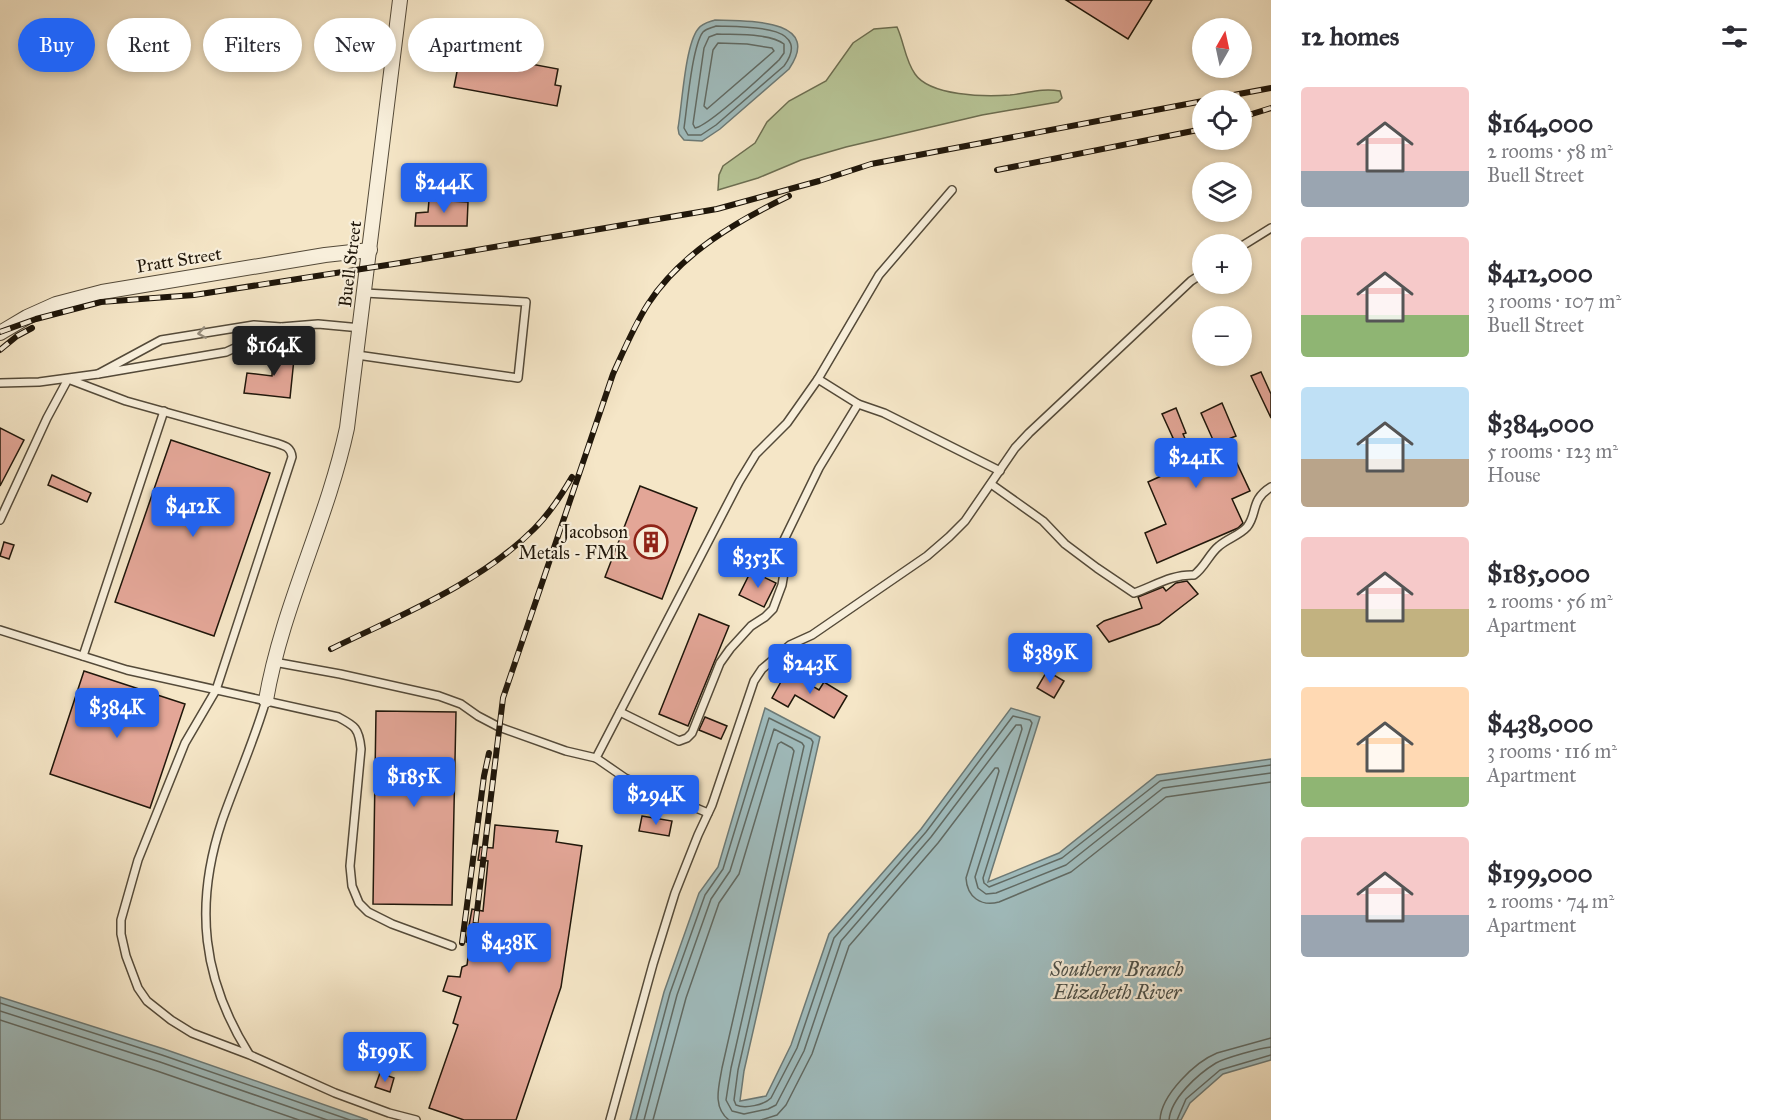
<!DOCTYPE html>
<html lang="en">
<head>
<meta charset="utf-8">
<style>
	body { margin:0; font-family:"IM FELL Great Primer",serif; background:#f7f7f7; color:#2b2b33; height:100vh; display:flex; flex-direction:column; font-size:22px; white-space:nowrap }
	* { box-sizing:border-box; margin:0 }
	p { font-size:20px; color:#7c7c81 }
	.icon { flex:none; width:33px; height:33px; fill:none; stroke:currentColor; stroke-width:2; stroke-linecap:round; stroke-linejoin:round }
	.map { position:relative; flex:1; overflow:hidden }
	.drawer { display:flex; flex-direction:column; background:#fff; width:510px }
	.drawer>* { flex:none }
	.guide { position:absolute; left:18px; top:18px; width:570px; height:54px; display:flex; gap:12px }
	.needle { width:39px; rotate:9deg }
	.tools { position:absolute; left:1192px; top:18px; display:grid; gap:12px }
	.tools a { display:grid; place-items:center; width:60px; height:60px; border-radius:50%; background:#fff; box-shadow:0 3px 9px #0003; font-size:30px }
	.price { position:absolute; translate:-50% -51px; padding:0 14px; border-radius:6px; background:#2563eb; color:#fff; font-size:20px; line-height:39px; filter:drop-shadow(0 2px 3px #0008) }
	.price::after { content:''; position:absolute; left:50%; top:36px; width:18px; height:14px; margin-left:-9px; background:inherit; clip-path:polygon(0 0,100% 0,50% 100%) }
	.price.active { background:#222; color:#fff }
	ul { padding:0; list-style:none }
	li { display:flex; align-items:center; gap:18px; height:150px; padding:0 30px }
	li span { display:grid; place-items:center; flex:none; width:168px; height:120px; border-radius:6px; color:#555 }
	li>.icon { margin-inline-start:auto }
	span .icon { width:72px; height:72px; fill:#fffc; stroke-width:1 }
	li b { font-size:26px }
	h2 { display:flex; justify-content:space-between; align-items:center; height:72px; padding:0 30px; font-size:26px }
	.tag { padding:0 21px; border-radius:27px; background:#fff; box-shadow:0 3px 9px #0003; font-size:21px; line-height:54px }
	.tag.active { background:#2563eb; color:#fff }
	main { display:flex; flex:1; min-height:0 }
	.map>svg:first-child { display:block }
	.green { fill:#b8c698; stroke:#6c6e51; stroke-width:1.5 }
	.water { fill:#a0bdbf; stroke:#6c7a77; stroke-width:1.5 }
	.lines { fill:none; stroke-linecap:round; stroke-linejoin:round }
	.shore { stroke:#606a64; stroke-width:1.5 }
	.building { fill:#e3a697; stroke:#1f160a; stroke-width:1.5 }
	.service-casing { stroke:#544a39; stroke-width:10 }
	.minor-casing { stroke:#544a39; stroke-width:16 }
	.service { stroke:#f8efdb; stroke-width:7 }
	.minor { stroke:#f8efdb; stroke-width:14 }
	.rail-casing { stroke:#1f160a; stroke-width:6 }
	.rail { stroke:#f8efdb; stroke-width:4; stroke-dasharray:11; stroke-linecap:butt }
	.oneway { stroke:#968d7d }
	.labels { text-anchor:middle; stroke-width:4.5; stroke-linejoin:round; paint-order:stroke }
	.street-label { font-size:18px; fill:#1f160a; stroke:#f8efdb }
	.poi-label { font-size:18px; fill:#1f160a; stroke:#f8efdb; text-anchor:end }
	.water-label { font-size:20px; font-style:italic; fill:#4c5049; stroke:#f8efdb }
</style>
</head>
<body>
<main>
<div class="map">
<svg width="1271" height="1120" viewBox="0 0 1271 1120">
	<rect width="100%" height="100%" fill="#f5e6c7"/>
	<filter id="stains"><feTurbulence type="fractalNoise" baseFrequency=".00333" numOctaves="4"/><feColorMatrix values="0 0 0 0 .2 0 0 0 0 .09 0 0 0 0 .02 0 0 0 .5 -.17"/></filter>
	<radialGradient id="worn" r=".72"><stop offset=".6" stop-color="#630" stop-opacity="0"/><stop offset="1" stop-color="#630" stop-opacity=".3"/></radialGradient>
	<!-- green -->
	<path class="green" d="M897,27c7,15 8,33 18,47 15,22 70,23 95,21 19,-2 31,-7 50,-4l2,7 -4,4 -76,13 -136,32 -45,13 -43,18 -40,12 1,-15 4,-9 32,-23 12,-21 22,-21 37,-20 27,-38 21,-14z"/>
	<!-- water -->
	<g class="water">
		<path d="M715,20c30,1 109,-2 74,49l-69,60 -18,12 -18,-1 -5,-6 -1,-6c4,-22 7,-83 20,-99 4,-6 11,-7 17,-9z"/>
		<path d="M765,708l55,29 -76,334 -4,30 26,-5 25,-51 38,-111 92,-105 90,-121 29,9 -52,165 71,-29 98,-78 114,-16v301l-48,14 -33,29 -9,17h-551l34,-128 35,-99 19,-26z"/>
		<path d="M0,997l164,52 204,71h-368z"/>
	</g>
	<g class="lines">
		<!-- shore -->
		<g class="shore">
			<path d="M716,26c24,1 99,-3 68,40l-68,59 -15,10h-13l-4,-7c3,-20 8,-82 19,-96 4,-4 8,-4 13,-6z"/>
			<path d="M717,34c19,1 52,-1 67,10v9l-5,7c-15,14 -69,65 -84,68l-2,-4 11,-76 5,-11z"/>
			<path d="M718,43l29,1 25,4 2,3 -67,58 -3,-3 9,-56z"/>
			<path d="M0,1003l162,52 188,65"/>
			<path d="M0,1011l160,51 167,58"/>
			<path d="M0,1020l157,51 142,49"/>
			<path d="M636,1120l34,-127 35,-98 18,-26 46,-151 42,21 2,3 -75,328 -4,30 2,5c9,4 28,0 35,-7l26,-50 37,-110 92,-106 87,-116 17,4 2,3 -49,155 1,5 5,4 73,-29 98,-77 111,-16"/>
			<path d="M644,1120l33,-125 34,-96 19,-28 44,-142 28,14 2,3 -73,322 -5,32 6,11 12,3 24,-5 8,-4 28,-54 37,-110 90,-104 85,-112h5l1,4 -47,148 3,11 8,6 10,-1 70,-28 97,-77 108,-15"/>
			<path d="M653,1120l33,-122 33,-95 20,-29 39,-130 3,-2 11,6 2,3 -72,317c-3,18 -10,39 7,52"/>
			<path d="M761,1120l16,-5 9,-10 26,-51 37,-108 89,-103 57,-75h3l1,3 -33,107c1,19 15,29 33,24l72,-30 95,-75 105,-15"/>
			<path d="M1160,1120c1,-25 35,-58 57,-67l54,-15"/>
			<path d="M1169,1120c2,-22 29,-46 47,-57 9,-5 44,-15 55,-16"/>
			<path d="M1177,1120l9,-21 34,-29 51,-15"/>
		</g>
	</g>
	<!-- building -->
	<g class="building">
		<path d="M1066,0h86l-24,39z"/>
		<path d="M461,51l97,18 -3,16 6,1 -4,20 -103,-19z"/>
		<path d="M429,200l39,2 -1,24h-52l1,-13 12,-1z"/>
		<path d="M278,347l17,2 -5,49 -46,-5 3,-20 25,3 1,-24 5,1z"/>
		<path d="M1261,372l10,22v24l-20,-42z"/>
		<path d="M1222,403l14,33 -10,4 24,51 -18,8 11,24 -5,5 -81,35 -12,-30 21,-9 -18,-42 22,-10 -12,-27 15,-7 -11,-24 14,-6 10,25 -3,1 12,27 23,-10 -17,-38z"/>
		<path d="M0,428l24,12 -24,46z"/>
		<path d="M171,440l99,33 -56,163 -99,-34z"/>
		<path d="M52,475l39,18 -4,9 -39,-17z"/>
		<path d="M640,486l57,22 -35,91 -57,-22z"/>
		<path d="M4,542l10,3 -5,14 -9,-3z"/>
		<path d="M751,571l25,12 -12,24 -25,-12z"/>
		<path d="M1187,581l11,13 -39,30 -50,18 -12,-16 7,-5 38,-13 -4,-11 25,-10 3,4 10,-8z"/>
		<path d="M699,614l30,12 -41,100 -29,-12z"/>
		<path d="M84,671l101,33 -35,104 -100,-34z"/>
		<path d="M787,671l32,19 5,-8 23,14 -13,22 -39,-23 -7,12 -16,-9z"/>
		<path d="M1047,671l17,10 -10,17 -17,-10z"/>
		<path d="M376,711l80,1 -4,193 -79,-1z"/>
		<path d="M705,717l22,9 -6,13 -22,-9z"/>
		<path d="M642,816l30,5 -3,15 -30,-5z"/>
		<path d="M495,825l63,6 -2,11 26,4 -21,141 -45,133h-52l-35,-12 29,-83 -5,-2 8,-26 -18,-6 5,-15 12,1 2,-10 5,-2 3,-22 -4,-1 6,-33 11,2 5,-50 -10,-1 2,-13 13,1z"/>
		<path d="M380,1073l14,5 -4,14 -15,-5z"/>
	</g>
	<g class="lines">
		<!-- service casing -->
		<g class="service-casing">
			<g id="service">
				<path d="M952,190l-73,85 -61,104 40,25 26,9 116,58"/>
				<path d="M1242,246l29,-18"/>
				<path d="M281,327l-55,25 -128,22 63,-34 93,-15 27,2 37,-3 43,4"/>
				<path d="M357,355l161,23 8,-76 -161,-9"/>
				<path d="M0,383l39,-1 59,-8"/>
				<path d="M991,484l52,37 22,23 32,24 37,25c20,-7 38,-19 60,-18 11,-8 15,-21 25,-29 8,-7 21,-11 28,-19 11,-14 3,-27 24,-40"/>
				<path d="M0,520l47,-102 21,-39 58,22 150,42c9,3 15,4 16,14l-76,233 -31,53 -47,117 -17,60v14l5,22 12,32 9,13 24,19 21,13 58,22 85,38 54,20 27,7"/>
				<path d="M0,630l127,40 211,47c17,9 21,11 23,32l-11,117 2,20 7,17 9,9 24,12 60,22"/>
				<path d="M83,656l81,-245"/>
				<path d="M274,662l66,12 99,22 22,8 17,12 21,11 67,24 30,7"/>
				<path d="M620,712l59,29 8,-3 5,-5 28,-70 10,-14 21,-23 14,-9 8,-8 9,-24 2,-12 -3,-21 1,-8 37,-76 39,-64"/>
				<path d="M708,813l-83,-35 -29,-20 143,-276 17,-28 31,-31 31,-44"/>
				<path d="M249,1054c-47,-75 -55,-149 -27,-233 14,-40 32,-80 44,-121"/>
				<path d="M610,1120l43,-156 22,-71 23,-58 14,-30 42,-124 8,-12 28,-24 22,-10 115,-79 22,-19 16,-16 50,-73 14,-15 162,-152 12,-8"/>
			</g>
		</g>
		<!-- minor casing -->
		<g class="minor-casing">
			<g id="minor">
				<path d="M0,333l27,-16 29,-13 46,-12 223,-37 45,-5"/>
				<path d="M266,700c16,-93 61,-179 81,-272l53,-428"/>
			</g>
		</g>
		<!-- service -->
		<use href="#service" class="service"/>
		<!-- minor -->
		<use href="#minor" class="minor"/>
		<!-- rail casing -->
		<g class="rail-casing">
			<g id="rail">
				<path d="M1207,100l64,-12"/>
				<path d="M1242,117l29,-9"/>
				<path d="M997,170l206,-41"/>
				<path d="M0,332l36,-13 65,-17 93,-7 206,-32 317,-54 102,-28 52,-17 332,-63"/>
				<path d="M0,350l17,-14 15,-8"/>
				<path d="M331,649c69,-34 147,-64 203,-120 15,-15 27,-33 38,-52"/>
				<path d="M462,943l22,-167 5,-23"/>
				<path d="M473,944l30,-246 110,-324c11,-24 21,-48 35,-70 33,-51 89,-83 141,-108"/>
			</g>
		</g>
		<!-- rail -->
		<use href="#rail" class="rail"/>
	</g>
	<!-- one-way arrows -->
	<defs><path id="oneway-chevron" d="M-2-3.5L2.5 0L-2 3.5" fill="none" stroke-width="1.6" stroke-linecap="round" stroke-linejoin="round" transform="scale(1.5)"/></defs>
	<use class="oneway" href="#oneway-chevron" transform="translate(202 333) rotate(171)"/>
	<!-- icons -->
	<defs>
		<g id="building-ring" transform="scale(1.725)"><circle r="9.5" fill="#f8efdb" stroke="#8f2418" stroke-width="1.5"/><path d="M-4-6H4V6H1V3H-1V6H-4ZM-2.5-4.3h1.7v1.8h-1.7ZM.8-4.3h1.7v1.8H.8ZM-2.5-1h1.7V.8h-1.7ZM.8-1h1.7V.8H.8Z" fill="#8f2418"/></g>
	</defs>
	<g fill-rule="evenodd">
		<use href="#building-ring" x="651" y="542"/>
	</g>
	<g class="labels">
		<!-- street labels -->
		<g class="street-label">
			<text transform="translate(179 260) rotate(-9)" y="6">Pratt Street</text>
			<text transform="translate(350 264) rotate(-83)" y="6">Buell Street</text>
		</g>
		<!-- poi labels -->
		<g class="poi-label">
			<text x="628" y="538">Jacobson<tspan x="628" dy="21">Metals - FMR</tspan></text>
		</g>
		<!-- water labels -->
		<g class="water-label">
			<text x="1117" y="976">Southern Branch<tspan x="1117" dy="23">Elizabeth River</tspan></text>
		</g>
	</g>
	<rect width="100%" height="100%" filter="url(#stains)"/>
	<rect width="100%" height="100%" fill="url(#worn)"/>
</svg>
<div class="tools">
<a><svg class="needle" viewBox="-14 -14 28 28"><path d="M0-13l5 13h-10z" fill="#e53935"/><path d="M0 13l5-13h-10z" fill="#7c7c81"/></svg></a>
<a><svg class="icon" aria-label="locate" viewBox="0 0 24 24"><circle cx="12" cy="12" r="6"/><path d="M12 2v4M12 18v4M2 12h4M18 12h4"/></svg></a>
<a><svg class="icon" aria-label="layers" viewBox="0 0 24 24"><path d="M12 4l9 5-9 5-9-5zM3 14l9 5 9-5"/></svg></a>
<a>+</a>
<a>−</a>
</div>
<b class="price" style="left:444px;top:214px">$244K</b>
<b class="price active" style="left:274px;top:377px">$164K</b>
<b class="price" style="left:1196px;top:489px">$241K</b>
<b class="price" style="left:193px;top:538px">$412K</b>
<b class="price" style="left:758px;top:589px">$353K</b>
<b class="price" style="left:1050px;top:684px">$389K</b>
<b class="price" style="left:810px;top:695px">$243K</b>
<b class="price" style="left:117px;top:739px">$384K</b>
<b class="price" style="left:414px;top:808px">$185K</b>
<b class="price" style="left:656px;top:826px">$294K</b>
<b class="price" style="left:509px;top:974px">$438K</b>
<b class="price" style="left:385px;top:1083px">$199K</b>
<div class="guide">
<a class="tag active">Buy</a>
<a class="tag">Rent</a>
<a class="tag">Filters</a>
<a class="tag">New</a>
<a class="tag">Apartment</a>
</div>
</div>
<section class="drawer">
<h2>12 homes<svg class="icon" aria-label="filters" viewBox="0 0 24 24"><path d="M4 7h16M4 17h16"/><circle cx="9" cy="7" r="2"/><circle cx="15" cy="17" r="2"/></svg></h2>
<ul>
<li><span style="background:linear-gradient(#f6c9c9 70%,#9aa5b1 0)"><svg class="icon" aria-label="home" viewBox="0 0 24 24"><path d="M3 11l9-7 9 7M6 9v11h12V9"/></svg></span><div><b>$164,000</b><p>2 rooms · 58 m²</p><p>Buell Street</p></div></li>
<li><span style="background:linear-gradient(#f6c9c9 65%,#8fb573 0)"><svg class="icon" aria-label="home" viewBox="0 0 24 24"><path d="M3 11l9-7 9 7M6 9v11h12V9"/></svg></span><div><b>$412,000</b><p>3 rooms · 107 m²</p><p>Buell Street</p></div></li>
<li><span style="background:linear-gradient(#bfe0f5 60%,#b9a48a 0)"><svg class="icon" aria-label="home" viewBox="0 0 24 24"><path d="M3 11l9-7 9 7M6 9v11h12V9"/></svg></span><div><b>$384,000</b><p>5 rooms · 123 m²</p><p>House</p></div></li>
<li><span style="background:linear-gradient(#f6c9c9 60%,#c2b280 0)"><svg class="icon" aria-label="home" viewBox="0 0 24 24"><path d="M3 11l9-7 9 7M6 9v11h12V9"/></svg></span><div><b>$185,000</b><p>2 rooms · 56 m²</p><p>Apartment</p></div></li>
<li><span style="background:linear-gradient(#ffd9b3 75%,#8fb573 0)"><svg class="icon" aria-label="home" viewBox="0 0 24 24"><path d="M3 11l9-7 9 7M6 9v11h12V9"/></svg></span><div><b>$438,000</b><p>3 rooms · 116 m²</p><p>Apartment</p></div></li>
<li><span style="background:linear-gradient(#f6c9c9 65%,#9aa5b1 0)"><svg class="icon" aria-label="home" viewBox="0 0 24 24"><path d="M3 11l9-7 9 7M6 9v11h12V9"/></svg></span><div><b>$199,000</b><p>2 rooms · 74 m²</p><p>Apartment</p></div></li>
</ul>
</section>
</main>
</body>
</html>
